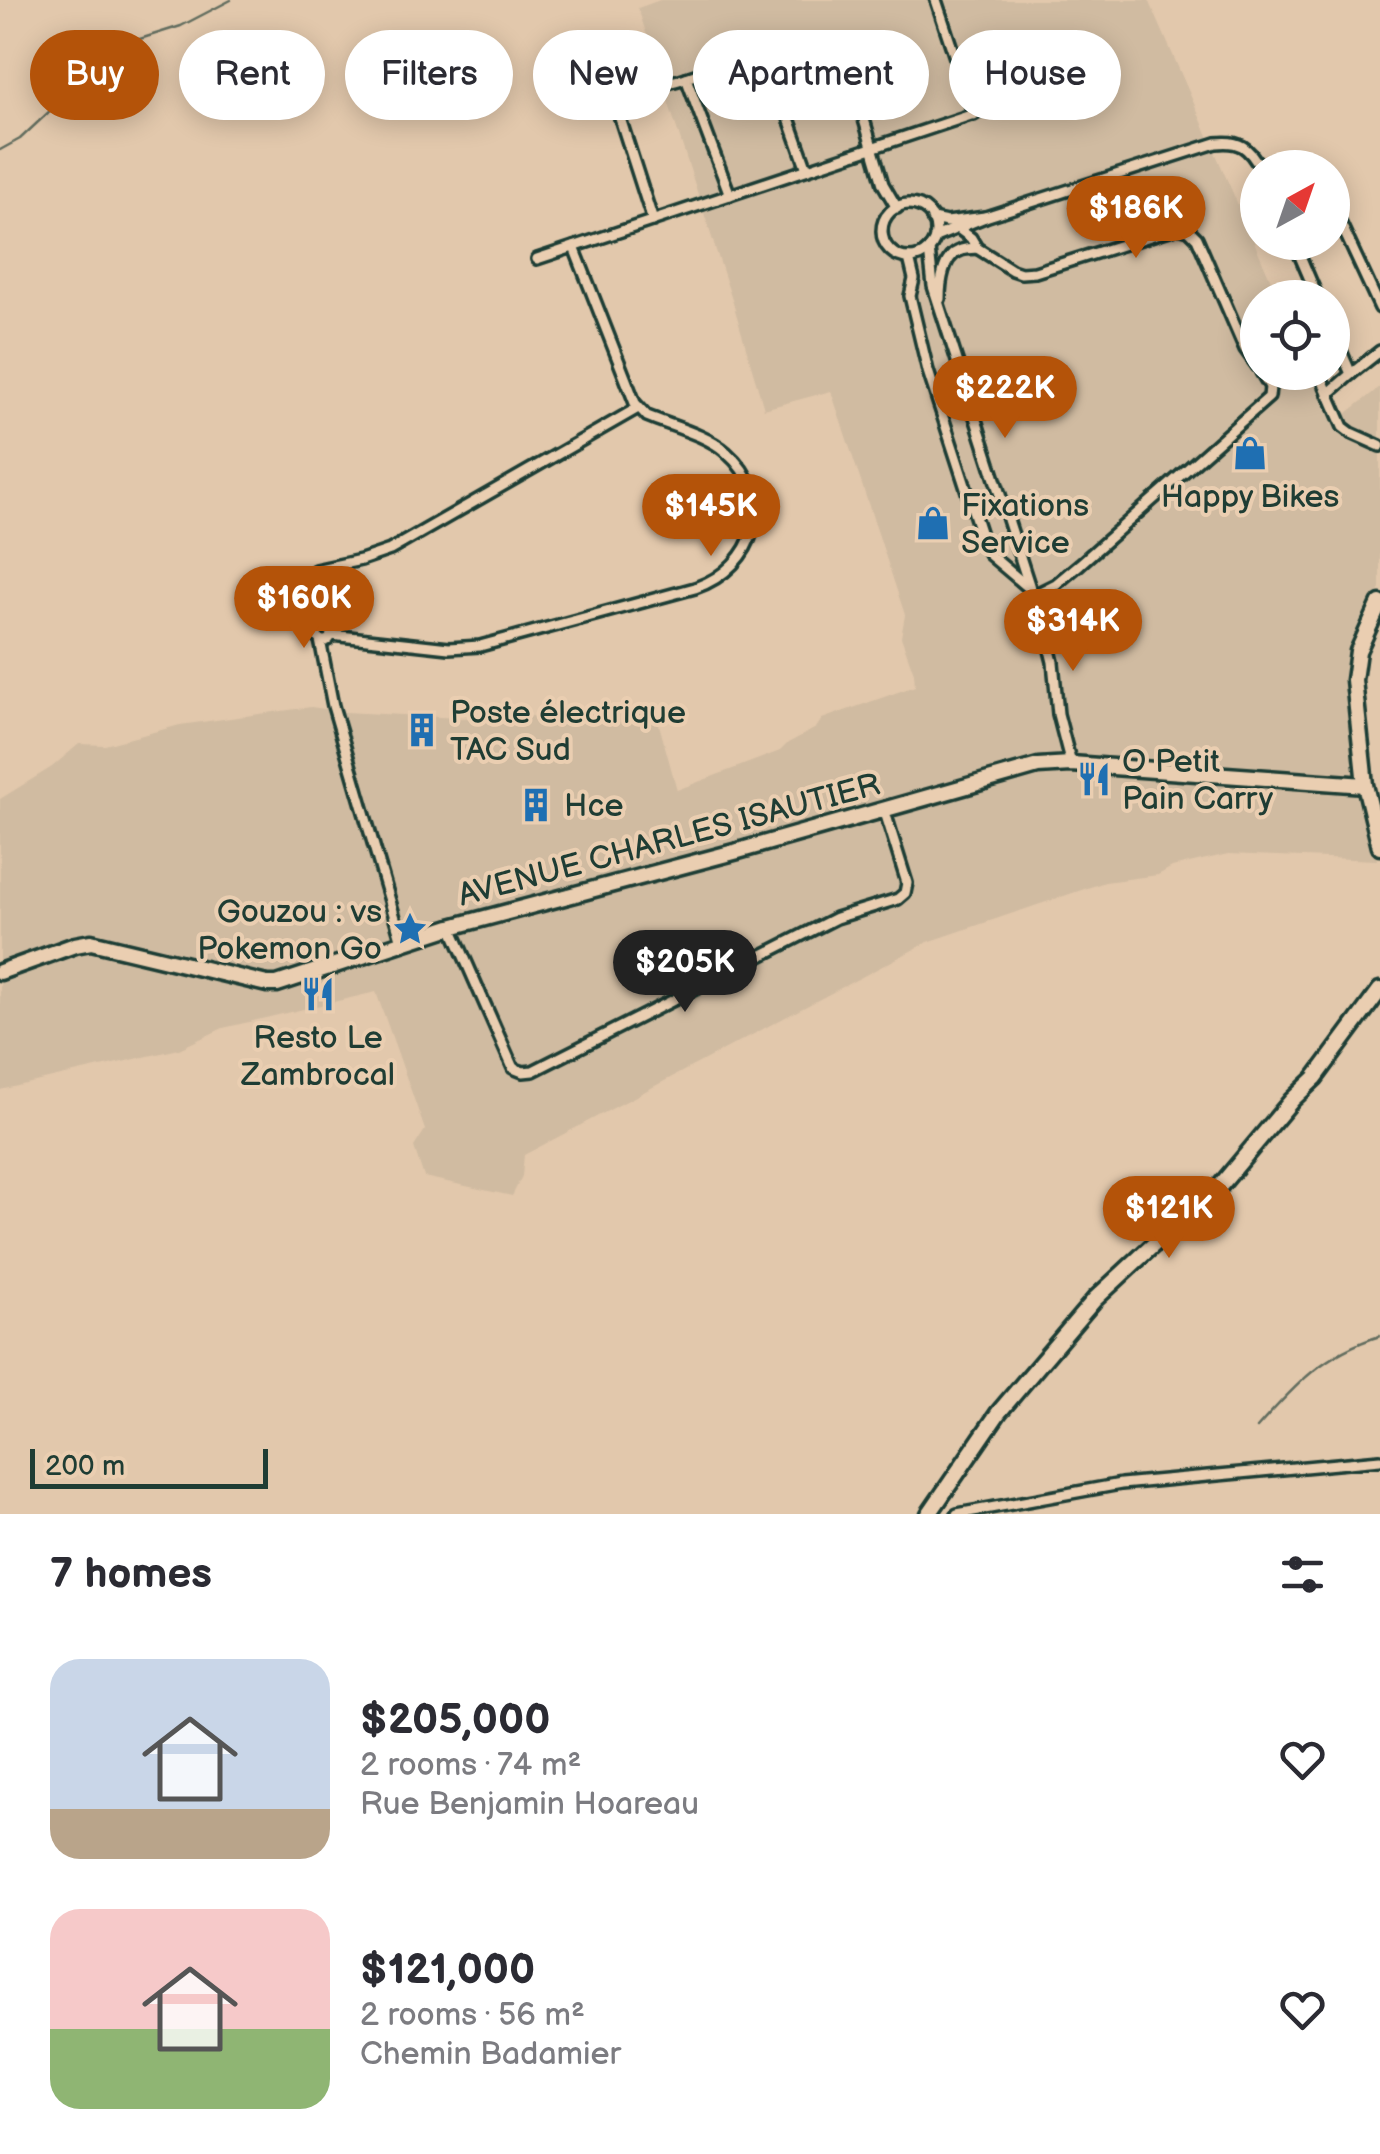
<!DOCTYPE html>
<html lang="en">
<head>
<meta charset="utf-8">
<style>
	body { margin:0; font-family:"Balsamiq Sans",sans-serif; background:#f2f2f3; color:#2b2b33; height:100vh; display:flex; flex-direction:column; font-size:38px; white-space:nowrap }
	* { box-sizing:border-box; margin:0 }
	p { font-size:32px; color:#7c7c81 }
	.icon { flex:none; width:55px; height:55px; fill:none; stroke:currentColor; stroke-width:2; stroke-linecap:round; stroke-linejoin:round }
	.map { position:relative; height:1514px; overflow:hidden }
	.drawer { display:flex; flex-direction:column; background:#fff; flex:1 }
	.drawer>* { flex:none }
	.top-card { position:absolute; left:30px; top:30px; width:1320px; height:90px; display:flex; gap:20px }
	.needle { width:65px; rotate:40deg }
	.fabs { position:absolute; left:1240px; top:150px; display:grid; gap:20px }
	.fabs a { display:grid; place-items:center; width:110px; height:110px; border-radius:50%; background:#fff; box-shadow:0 5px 25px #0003; font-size:50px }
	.scale { position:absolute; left:30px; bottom:25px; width:238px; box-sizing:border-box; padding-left:10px; border:5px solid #1f3d34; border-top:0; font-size:28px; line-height:35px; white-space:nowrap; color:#1f3d34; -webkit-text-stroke:8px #eaceb1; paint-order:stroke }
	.price { position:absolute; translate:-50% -85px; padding:0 22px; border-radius:35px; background:#b45309; color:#fff; font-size:32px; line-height:65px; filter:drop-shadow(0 2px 5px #0008) }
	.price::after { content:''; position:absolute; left:50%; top:60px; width:30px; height:22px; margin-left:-15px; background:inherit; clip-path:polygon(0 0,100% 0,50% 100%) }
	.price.current { background:#222; color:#fff }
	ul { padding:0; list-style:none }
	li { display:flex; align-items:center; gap:30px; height:250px; padding:0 50px }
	li span { display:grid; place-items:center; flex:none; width:280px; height:200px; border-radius:30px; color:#555 }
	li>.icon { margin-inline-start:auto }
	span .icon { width:120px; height:120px; fill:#fffc; stroke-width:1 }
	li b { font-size:42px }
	h2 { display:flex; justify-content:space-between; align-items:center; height:120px; padding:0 50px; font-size:42px }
	.tag { padding:0 35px; border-radius:45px; background:#fff; box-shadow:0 5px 25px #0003; font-size:35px; line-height:90px }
	.tag.current { background:#b45309; color:#fff }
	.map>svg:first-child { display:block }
	.built { fill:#d0bba1 }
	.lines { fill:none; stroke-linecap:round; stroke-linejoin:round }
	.stream { stroke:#626d5e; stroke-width:2.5 }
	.street-casing { stroke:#1f3d34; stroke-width:16 }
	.secondary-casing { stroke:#1f3d34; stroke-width:21 }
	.street { stroke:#eaceb1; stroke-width:9 }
	.secondary { stroke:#eaceb1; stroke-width:14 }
	.labels { text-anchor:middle; stroke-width:8; stroke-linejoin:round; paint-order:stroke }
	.poi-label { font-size:32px; fill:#1f3d34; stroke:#eaceb1; text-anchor:start }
	.street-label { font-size:32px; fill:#1f3d34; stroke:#eaceb1 }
</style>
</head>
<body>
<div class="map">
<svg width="1380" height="1514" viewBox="0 0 1380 1514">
	<rect width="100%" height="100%" fill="#e2c8ac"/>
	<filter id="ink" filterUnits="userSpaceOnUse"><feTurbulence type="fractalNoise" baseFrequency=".01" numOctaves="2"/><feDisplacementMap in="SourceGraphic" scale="20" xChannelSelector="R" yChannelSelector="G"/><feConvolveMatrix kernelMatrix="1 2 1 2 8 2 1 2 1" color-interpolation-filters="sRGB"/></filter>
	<g filter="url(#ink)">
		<!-- built -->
		<path class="built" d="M660,0h489l129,297 -20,1v74l53,1 22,51 47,-37v202l-17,29 -17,46 5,63 26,133 -149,-6 -56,13 -14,8 -53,7 -177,60 -404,213 -2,21 -10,20 -88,-19 -10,-30 11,-17 -49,-138 -153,36 -44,21 -179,41v-291l52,-32 27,-23 26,1 75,-20 131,-18 34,5 114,6 84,-2 44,-7 68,1 22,80 103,-39 8,-8 28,-15 6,-9 93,-33 -1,-13 -13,-36 4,-22 -74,-224 -67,18 -31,-106 -95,-295z"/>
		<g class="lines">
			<!-- stream -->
			<g class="stream">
				<path d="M0,150l20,-11 32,-30 22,-32 19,-17 31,-16 57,-18 50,-26"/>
				<path d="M1257,1428c38,-43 67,-75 123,-92"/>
			</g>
			<!-- street casing -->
			<g class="street-casing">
				<g id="street">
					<path d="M936,0l38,115"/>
					<path d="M858,99l25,85 14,24"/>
					<path d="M730,195l-44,-117 67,-23 8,1 8,6 38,107"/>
					<circle cx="909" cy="231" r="27"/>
					<path d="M1332,205l48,103"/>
					<path d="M985,217l231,-74c23,-3 33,4 44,25"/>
					<path d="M932,219l15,3 38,-5 -50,20"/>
					<path d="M653,221l-35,-109c9,-23 46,-27 68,-34"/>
					<path d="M959,229l12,9 6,10 35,22 9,3 14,-1 144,-45 10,3 8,8 48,111 13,18"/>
					<path d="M1294,242l24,56"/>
					<path d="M929,249l4,37 97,302"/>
					<path d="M909,258l5,21 -4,17 18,75 55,170 7,14 46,39 17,68 5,52 13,50"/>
					<path d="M537,259l503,-167"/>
					<path d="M940,299c0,-16 3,-42 19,-48 6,-3 12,-2 18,-3"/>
					<path d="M1319,372l24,55 8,6 29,13"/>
					<path d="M1351,374l29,-23"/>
					<path d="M1328,394l23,-20 -19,-44"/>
					<path d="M1036,594l20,-10 24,-20 189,-167 1,-10 -9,-15"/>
					<path d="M323,627l-8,-57 46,-10 29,-10 248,-142"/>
					<circle cx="324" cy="634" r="7"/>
					<path d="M331,635l118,13 31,-2 215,-58c61,-21 83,-91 31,-136 -19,-17 -55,-26 -79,-36l-12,-13 -61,-156"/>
					<path d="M320,640l13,66 69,236"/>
					<path d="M451,927l62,141 10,4 10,-1 303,-153 62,-19 7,-6 2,-10 -23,-74"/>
					<path d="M957,1514l164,-30 259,-24"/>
				</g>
			</g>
			<!-- secondary casing -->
			<g class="secondary-casing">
				<g id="secondary">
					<path d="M1380,603l-22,48 -4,29 11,105 15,62"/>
					<path d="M0,972l75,-27 16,-3 176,42h10l174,-57 287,-76 300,-85 33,-2 294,21"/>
					<path d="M929,1514l70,-102 96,-113 69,-64 31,-19 97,-116 23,-22 65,-88"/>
				</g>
			</g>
			<!-- street -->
			<use href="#street" class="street"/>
			<!-- secondary -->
			<use href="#secondary" class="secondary"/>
		</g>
	</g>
	<!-- icons -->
	<defs>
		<g id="shop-bare" transform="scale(2.7)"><path d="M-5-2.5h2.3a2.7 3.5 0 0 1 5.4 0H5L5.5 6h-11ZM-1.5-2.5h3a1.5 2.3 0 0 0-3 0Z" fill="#1f6fb2" stroke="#eaceb1" stroke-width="2.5" paint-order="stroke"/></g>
		<g id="building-bare" transform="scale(2.7)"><path d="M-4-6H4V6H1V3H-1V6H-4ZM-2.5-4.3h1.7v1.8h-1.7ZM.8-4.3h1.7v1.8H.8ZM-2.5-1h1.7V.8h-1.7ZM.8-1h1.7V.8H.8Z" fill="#1f6fb2" stroke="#eaceb1" stroke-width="2.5" paint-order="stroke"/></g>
		<g id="restaurant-bare" transform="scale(2.7)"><path d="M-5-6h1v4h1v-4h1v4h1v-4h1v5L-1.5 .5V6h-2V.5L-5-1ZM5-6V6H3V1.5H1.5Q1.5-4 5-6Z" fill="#1f6fb2" stroke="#eaceb1" stroke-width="2.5" paint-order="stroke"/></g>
		<g id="sight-bare" transform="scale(2.7)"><path d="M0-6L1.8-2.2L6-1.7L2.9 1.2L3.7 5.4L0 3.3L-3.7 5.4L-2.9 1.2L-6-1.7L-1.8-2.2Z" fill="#1f6fb2" stroke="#eaceb1" stroke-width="2.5" paint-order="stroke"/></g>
	</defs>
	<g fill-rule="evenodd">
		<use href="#shop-bare" x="1250" y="453"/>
		<use href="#shop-bare" x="933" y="523"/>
		<use href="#building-bare" x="422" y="730"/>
		<use href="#restaurant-bare" x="1094" y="779"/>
		<use href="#building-bare" x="536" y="805"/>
		<use href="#sight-bare" x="410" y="929"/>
		<use href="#restaurant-bare" x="318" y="994"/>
	</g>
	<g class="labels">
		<!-- poi labels -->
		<g class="poi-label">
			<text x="1250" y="507" text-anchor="middle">Happy Bikes</text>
			<text x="961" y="516">Fixations<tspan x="961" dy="37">Service</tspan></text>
			<text x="450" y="723">Poste électrique<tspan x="450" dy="37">TAC Sud</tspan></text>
			<text x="1122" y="772">O Petit<tspan x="1122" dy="37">Pain Carry</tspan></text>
			<text x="564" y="816">Hce</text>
			<text x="382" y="922" text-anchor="end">Gouzou : vs<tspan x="382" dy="37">Pokemon Go</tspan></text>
			<text x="318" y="1048" text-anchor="middle">Resto Le<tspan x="318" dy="37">Zambrocal</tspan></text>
		</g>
		<!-- street labels -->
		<g class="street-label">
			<text transform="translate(669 839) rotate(-15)" y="11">AVENUE CHARLES ISAUTIER</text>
		</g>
	</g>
</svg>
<div class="fabs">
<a><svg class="needle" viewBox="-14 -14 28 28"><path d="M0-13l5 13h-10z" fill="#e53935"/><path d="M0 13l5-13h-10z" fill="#7c7c81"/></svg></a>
<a><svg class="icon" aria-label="locate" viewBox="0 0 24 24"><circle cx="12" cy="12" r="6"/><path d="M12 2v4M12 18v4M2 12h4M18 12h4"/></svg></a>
</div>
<div class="scale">200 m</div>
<b class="price" style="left:1136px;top:261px">$186K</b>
<b class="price" style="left:1005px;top:441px">$222K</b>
<b class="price" style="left:711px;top:559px">$145K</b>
<b class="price" style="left:304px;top:651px">$160K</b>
<b class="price" style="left:1073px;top:674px">$314K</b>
<b class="price current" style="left:685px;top:1015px">$205K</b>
<b class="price" style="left:1169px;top:1261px">$121K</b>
<div class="top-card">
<a class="tag current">Buy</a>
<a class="tag">Rent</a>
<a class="tag">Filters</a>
<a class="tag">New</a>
<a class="tag">Apartment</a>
<a class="tag">House</a>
</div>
</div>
<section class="drawer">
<h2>7 homes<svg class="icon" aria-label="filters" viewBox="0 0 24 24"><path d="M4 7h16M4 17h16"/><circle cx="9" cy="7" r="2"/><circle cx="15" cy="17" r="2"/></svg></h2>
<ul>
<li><span style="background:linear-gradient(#c9d6e8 75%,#b9a48a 0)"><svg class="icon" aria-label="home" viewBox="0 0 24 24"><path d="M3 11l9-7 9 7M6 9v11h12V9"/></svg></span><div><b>$205,000</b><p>2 rooms · 74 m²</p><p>Rue Benjamin Hoareau</p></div><svg class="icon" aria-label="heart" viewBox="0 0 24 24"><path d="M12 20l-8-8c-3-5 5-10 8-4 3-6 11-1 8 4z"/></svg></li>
<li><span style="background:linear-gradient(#f6c9c9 60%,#8fb573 0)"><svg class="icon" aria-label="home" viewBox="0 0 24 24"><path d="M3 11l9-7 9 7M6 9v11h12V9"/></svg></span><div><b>$121,000</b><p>2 rooms · 56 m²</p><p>Chemin Badamier</p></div><svg class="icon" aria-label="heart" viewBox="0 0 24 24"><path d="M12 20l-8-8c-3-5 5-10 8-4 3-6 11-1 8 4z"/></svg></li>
</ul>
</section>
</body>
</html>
